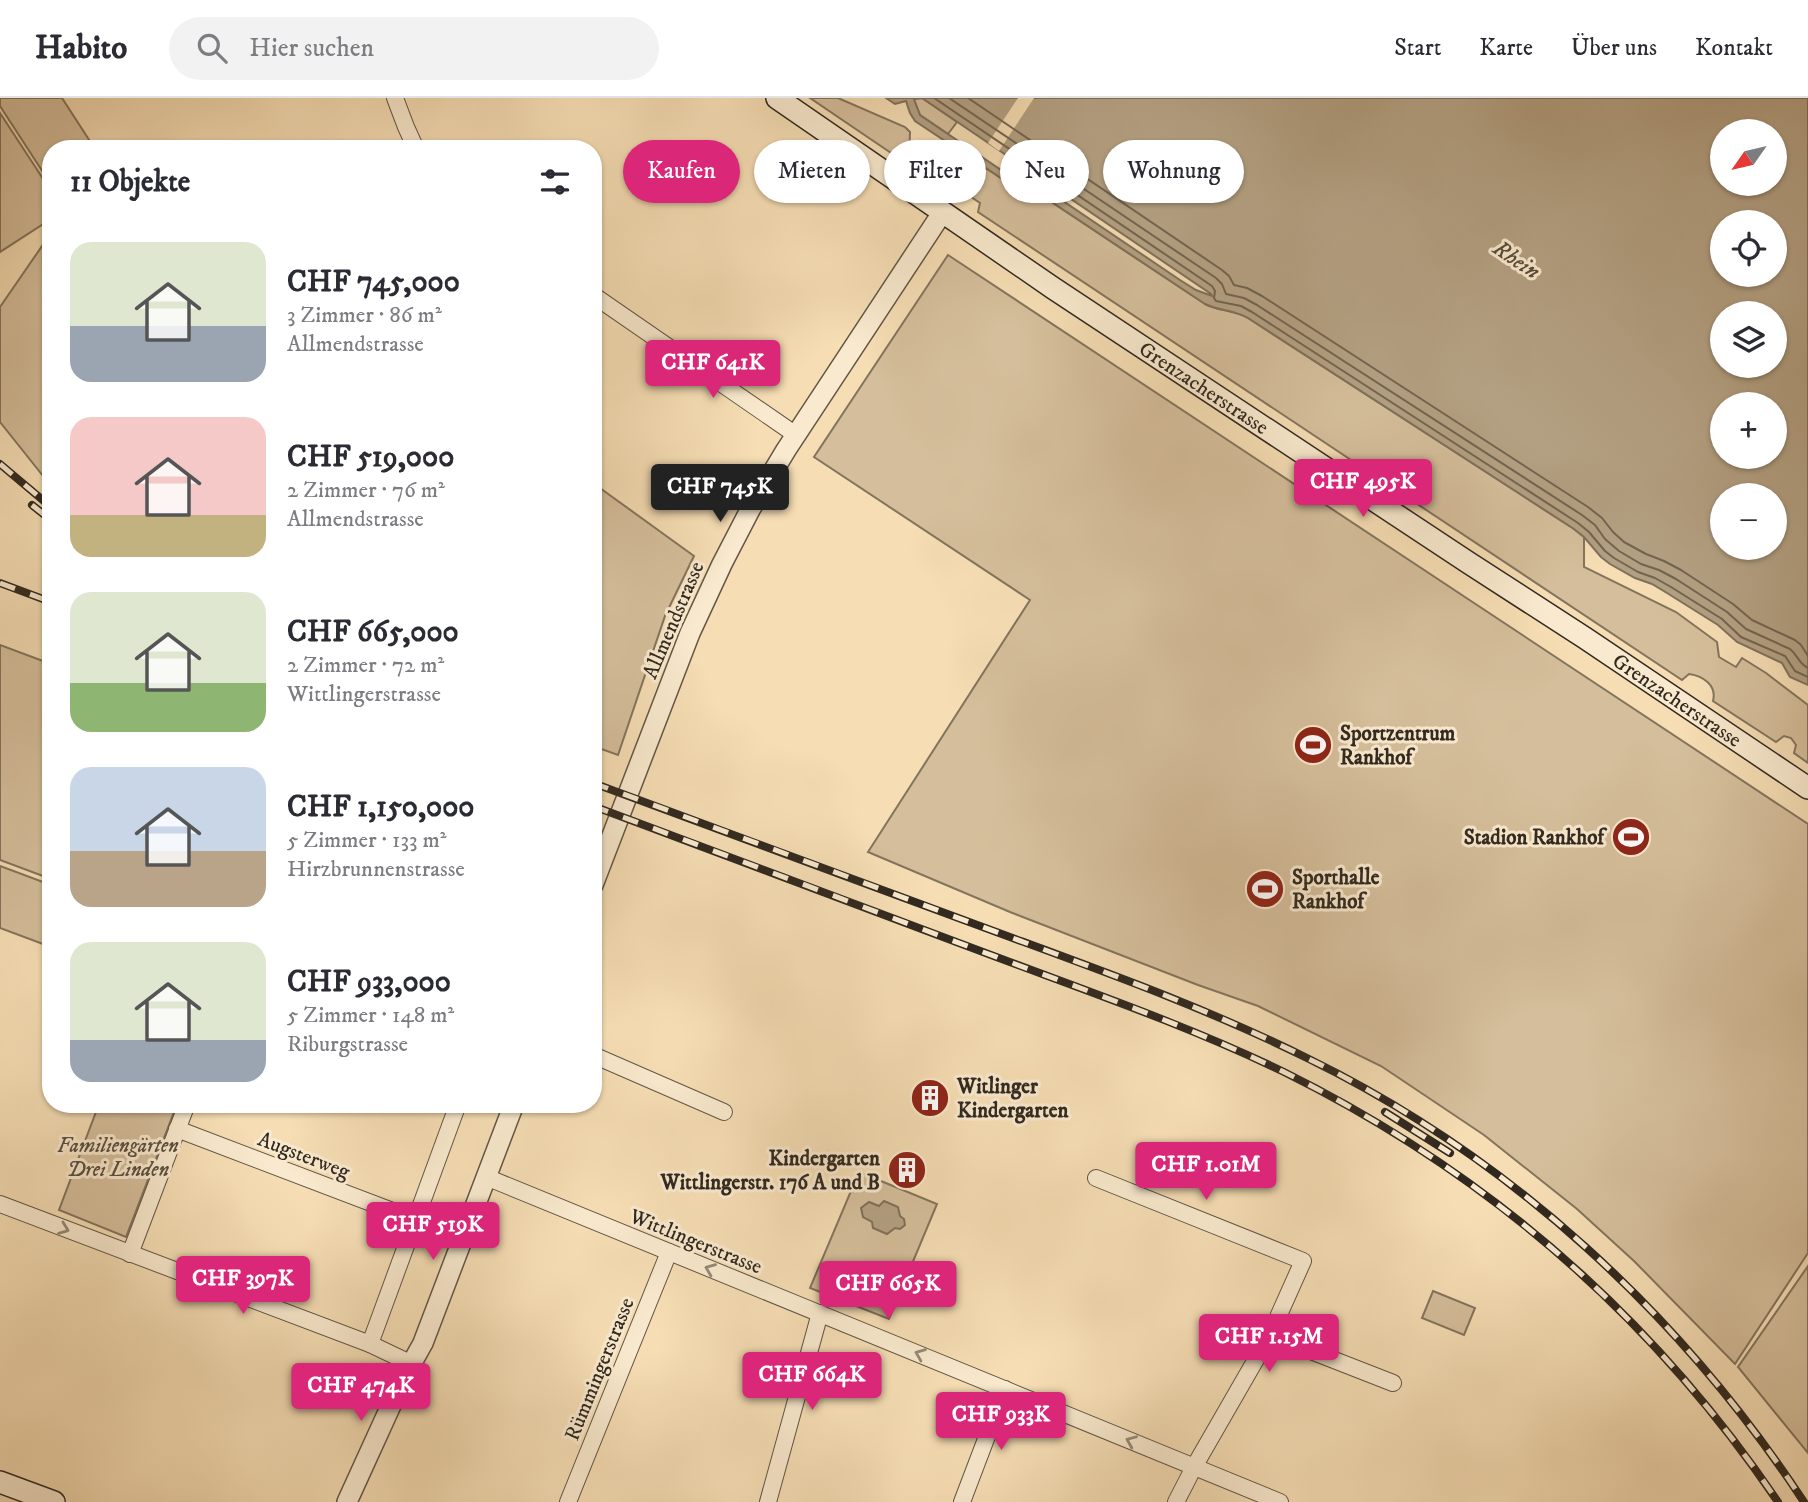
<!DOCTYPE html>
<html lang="de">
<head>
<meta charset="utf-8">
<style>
	body { margin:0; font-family:"IM FELL DW Pica",serif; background:#f2f2f3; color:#2b2b33; height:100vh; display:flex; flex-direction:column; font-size:26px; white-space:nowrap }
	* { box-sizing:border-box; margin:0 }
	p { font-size:23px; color:#7c7c81 }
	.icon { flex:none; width:38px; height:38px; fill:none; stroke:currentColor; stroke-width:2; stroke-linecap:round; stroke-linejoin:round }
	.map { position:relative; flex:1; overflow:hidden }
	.side { position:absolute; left:42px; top:42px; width:560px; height:973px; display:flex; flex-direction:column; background:#fff; border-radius:28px; box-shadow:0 2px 5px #0004 }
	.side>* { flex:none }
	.banner { position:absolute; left:623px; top:42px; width:665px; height:63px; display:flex; gap:14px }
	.needle { width:46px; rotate:236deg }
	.controls { position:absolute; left:1710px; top:21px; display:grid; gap:14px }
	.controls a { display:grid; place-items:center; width:77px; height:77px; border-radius:50%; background:#fff; box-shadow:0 2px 5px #0004; font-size:35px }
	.price { position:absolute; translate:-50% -60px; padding:0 16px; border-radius:7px; background:#db2777; color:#fff; font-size:23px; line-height:46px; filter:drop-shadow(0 2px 4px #0008) }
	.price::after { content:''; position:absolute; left:50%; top:42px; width:21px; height:16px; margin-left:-10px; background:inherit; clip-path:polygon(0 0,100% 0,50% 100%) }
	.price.active { background:#222; color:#fff }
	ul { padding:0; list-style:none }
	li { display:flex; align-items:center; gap:21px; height:175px; padding:0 28px }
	li span { display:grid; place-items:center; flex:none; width:196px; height:140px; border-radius:21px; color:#555 }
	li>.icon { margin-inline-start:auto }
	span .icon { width:84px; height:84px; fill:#fffc; stroke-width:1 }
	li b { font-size:30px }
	h2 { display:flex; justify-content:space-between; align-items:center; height:84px; padding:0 28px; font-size:30px }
	.chip { padding:0 24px; border-radius:32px; background:#fff; box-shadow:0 2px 5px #0004; font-size:24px; line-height:63px }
	.chip.active { background:#db2777; color:#fff }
	header { display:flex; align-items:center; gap:42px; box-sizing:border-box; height:98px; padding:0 35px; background:#fff; border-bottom:2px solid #e1e1e2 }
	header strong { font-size:33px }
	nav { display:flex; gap:38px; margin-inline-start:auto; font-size:24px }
	.search { width:490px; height:63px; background:#f2f2f3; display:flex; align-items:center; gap:18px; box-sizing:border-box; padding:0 24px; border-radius:38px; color:#7c7c81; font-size:26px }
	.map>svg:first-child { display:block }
	.green { fill:#d5be9b; stroke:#83745e; stroke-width:2 }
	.water { fill:#b3a082; stroke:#7f705b; stroke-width:2; fill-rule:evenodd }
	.pier { fill:#f6ddb4 }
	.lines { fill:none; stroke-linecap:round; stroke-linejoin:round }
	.shore { stroke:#726451; stroke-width:2 }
	.minor-casing { stroke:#625645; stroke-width:18 }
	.tertiary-casing { stroke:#625645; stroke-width:22 }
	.secondary-casing { stroke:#312920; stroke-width:24 }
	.minor { stroke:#f9e9ce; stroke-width:16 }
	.tertiary { stroke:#f9e9ce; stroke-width:19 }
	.secondary { stroke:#f9e9ce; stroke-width:21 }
	.rail-casing { stroke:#312920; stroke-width:8 }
	.rail { stroke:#f9e9ce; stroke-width:5; stroke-dasharray:16; stroke-linecap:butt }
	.oneway { stroke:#958977 }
	.labels { text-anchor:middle; stroke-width:6; stroke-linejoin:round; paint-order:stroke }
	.street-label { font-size:21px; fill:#312920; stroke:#f9e9ce }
	.poi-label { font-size:21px; font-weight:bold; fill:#312920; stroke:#f9e9ce; text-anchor:start }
	.park-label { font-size:21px; font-style:italic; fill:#5a4e3f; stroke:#f9e9ce }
	.water-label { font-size:23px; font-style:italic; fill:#584d3d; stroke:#f9e9ce }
</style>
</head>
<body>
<header>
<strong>Habito</strong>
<div class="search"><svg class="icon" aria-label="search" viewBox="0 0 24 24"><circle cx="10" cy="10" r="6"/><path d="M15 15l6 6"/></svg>Hier suchen</div>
<nav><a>Start</a><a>Karte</a><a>Über uns</a><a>Kontakt</a></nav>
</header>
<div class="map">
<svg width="1808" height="1404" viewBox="0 0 1808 1404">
	<rect width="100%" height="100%" fill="#f6ddb4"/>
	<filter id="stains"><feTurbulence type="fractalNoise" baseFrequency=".00286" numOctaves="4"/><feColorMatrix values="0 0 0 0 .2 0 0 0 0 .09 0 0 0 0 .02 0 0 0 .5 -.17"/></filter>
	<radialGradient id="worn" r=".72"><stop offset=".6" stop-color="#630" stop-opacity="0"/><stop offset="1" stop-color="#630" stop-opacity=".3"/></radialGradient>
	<!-- green -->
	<g class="green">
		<path d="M0,0h62l33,51h-44l-1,34 -50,-77z"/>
		<path d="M810,0h28l67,29 5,5 -1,27 13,8 23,-11 12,10 -12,1 -23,7z"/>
		<path d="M922,0l35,24 -9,12 -28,-19 -7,-16z"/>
		<path d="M0,15l51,78v28l-51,33z"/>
		<path d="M986,70l27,18 37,15 155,103c14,7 29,6 43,14l326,211 10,8v30l92,45 41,30 2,15 17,10 6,-9 24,15 42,32v58l-14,-10 2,-8 -5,-7 -7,-2 -8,6 -63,-41c4,-16 -10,-25 -24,-27l-7,6 -704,-468 2,-9 -36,-24 -8,4 -4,-2 1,-3c21,-6 25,-10 43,3z"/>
		<path d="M51,135v253l-51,-64v-115z"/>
		<path d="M948,157l860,569v429l-73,111 -101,-103 -57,-52 -93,-74 -103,-69 -123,-60 -60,-21 -188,-73 -142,-60 162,-252 -216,-143z"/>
		<path d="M593,385l101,73 -29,60 -47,139 -25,-9z"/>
		<path d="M0,547l51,19v215l-51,-19z"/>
		<path d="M0,768l51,19v62l-51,-19z"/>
		<path d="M99,1006h78l-51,133 -67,-27z"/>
		<path d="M859,1074l78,32 -48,115 -79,-31z"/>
		<path d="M1808,1168v187l-70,-86z"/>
		<path d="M1433,1193l42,17 -11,27 -42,-17z"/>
	</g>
	<!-- water -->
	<g class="water">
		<path d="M886,0h922v587l-18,-8 -8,-14 -45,-21 -19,-17 -51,-32 -15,-9 -17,-6 -25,-14 -9,-7 -17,-20 -10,-8 -326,-211c-14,-8 -29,-7 -43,-14l-155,-103 -37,-15 -98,-65 -5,-8 -4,-12 -11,3zM922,0l289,196 1,2 -16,-6 -16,-10 -126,-85 -38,-15 -96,-65 -6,-16zM1722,33h52v53h-52zM1722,124h52v53h-52zM1722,215h52v53h-52zM1722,306h52v53h-52zM1722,397h52v53h-52z"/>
		<path d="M884,1103l14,6 2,9 4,3 1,6 -5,4 -5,-1 -8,6 -14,-6 -1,-6 -9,-5 -2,-9 8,-6 10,4z"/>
	</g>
	<!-- pier -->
	<path class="pier" d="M1018,0h16l-35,53 -11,-8z"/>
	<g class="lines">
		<!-- shore -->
		<g class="shore">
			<path d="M934,0l278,188 3,5 -1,7 2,3 25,5 11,6 326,211 11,9 16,19 9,7 24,14 17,6 16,9 51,32 19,18 44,19 10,15 13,6"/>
			<path d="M949,0l267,180 6,6 4,10 18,4 13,7 325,210 13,10 10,14 14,12 22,13 18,6 17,9 51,33 19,17 44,20c8,6 8,14 18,19"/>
			<path d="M968,0l254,172 7,6 5,9 13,3 15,8 326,211 14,11 11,14 11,10 22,12 18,7 17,9 52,34 19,16 43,20 6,5 7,11"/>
		</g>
		<!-- minor casing -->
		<g class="minor-casing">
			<g id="minor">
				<path d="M395,0l11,29 10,22"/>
				<path d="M593,197l203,140"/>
				<path d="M593,957l131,57"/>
				<path d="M177,1031l239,91"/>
				<path d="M486,1079l794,325"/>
				<path d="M1096,1080l207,83 -33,74 -76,132 -18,35"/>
				<path d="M0,1106l370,140 42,20"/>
				<path d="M130,1156l57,-150"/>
				<path d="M1270,1237l123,48"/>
				<path d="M370,1246l88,-240"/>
				<path d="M568,1404l101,-250"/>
				<path d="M768,1404l52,-189"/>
				<path d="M962,1404l43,-113"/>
			</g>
		</g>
		<!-- tertiary casing -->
		<g class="tertiary-casing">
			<g id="tertiary">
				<path d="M593,787l97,-252 32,-69 29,-56 35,-58 156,-237"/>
				<path d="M347,1404l56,-123 20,-36 91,-239"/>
			</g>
		</g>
		<!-- secondary casing -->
		<g class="secondary-casing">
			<g id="secondary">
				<path id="s1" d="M777,0l276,190 416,275 116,75 223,150"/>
				<path d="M0,1384l54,20"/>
			</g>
		</g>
		<!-- minor -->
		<use href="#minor" class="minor"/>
		<!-- tertiary -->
		<use href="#tertiary" class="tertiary"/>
		<!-- secondary -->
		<use href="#secondary" class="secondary"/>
		<!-- rail casing -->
		<g class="rail-casing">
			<g id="rail">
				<path d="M0,366l51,43"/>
				<path d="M32,407l19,15"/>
				<path d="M0,485l51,19"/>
				<path d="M593,685c129,47 258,95 387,143 111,41 223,80 329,133 202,99 372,256 495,443"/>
				<path d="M593,708c130,48 260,97 390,146 101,38 204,73 301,120 202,100 368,244 494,430"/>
				<path d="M1385,1014l65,41"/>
			</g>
		</g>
		<!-- rail -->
		<use href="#rail" class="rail"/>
	</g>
	<!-- one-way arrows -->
	<defs><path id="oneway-chevron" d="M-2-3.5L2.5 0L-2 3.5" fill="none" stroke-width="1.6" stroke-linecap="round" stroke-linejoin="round" transform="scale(1.75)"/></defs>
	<g class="oneway">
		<use href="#oneway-chevron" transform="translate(64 1131) rotate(21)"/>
		<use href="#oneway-chevron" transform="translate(710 1171) rotate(-158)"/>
		<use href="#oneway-chevron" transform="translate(920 1256) rotate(-158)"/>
		<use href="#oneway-chevron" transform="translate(1131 1343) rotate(-157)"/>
	</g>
	<!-- icons -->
	<defs>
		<g id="stadium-disc" transform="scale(2.0125)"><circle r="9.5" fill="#8f2418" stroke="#f9e9ce"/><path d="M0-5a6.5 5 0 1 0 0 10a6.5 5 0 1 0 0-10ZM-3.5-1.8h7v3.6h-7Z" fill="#fff"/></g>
		<g id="building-disc" transform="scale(2.0125)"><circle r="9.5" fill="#8f2418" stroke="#f9e9ce"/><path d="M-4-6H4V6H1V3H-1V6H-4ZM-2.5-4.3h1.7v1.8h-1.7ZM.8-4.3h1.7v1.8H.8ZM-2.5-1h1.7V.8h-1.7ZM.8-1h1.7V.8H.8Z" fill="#fff"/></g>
	</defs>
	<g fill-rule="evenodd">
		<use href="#stadium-disc" x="1313" y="647"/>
		<use href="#stadium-disc" x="1631" y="739"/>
		<use href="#stadium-disc" x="1265" y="791"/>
		<use href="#building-disc" x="930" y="1000"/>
		<use href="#building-disc" x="907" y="1072"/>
	</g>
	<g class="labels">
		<!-- street labels -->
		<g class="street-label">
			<text dy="7" stroke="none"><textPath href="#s1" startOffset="516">Grenzacherstrasse</textPath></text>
			<text transform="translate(673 522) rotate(-67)" y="7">Allmendstrasse</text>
			<text dy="7" stroke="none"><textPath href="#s1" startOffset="1083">Grenzacherstrasse</textPath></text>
			<text transform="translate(304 1057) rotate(21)" y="7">Augsterweg</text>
			<text transform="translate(696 1143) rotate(22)" y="7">Wittlingerstrasse</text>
			<text transform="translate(599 1271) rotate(-68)" y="7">Rümmingerstrasse</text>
		</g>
		<!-- poi labels -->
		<g class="poi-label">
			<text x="1340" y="642">Sportzentrum<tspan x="1340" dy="24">Rankhof</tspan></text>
			<text x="1604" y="746" text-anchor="end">Stadion Rankhof</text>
			<text x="1292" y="786">Sporthalle<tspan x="1292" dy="24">Rankhof</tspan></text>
			<text x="957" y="995">Witlinger<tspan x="957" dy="24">Kindergarten</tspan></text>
			<text x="880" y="1067" text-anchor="end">Kindergarten<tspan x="880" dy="24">Wittlingerstr. 176 A und B</tspan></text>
		</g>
		<!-- park labels -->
		<g class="park-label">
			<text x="118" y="1054">Familiengärten<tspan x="118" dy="24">Drei Linden</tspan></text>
		</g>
		<!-- water labels -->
		<g class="water-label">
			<text transform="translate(1517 161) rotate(34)" y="8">Rhein</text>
		</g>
	</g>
	<rect width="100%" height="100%" filter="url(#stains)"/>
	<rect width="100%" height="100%" fill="url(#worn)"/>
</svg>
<div class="controls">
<a><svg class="needle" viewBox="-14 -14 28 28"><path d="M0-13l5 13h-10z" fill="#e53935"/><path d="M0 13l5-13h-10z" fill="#7c7c81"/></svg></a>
<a><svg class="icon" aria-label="locate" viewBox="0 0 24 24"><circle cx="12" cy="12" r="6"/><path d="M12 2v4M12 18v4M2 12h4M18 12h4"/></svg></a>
<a><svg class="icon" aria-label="layers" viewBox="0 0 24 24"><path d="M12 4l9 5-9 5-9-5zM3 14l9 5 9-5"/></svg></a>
<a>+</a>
<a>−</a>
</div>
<b class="price" style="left:713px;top:302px">CHF 641K</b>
<b class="price" style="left:1363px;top:421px">CHF 495K</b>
<b class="price active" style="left:720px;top:426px">CHF 745K</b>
<b class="price" style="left:1206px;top:1104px">CHF 1.01M</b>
<b class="price" style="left:433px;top:1164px">CHF 519K</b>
<b class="price" style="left:243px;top:1218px">CHF 397K</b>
<b class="price" style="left:888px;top:1223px">CHF 665K</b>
<b class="price" style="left:1269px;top:1276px">CHF 1.15M</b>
<b class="price" style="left:812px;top:1314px">CHF 664K</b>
<b class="price" style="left:361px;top:1325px">CHF 474K</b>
<b class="price" style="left:1001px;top:1354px">CHF 933K</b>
<div class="banner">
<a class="chip active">Kaufen</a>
<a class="chip">Mieten</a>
<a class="chip">Filter</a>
<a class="chip">Neu</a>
<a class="chip">Wohnung</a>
</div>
<section class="side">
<h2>11 Objekte<svg class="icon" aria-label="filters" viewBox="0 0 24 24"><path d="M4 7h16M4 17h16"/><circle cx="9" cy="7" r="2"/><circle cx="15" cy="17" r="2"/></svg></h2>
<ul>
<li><span style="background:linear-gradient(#dfe7d0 60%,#9aa5b1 0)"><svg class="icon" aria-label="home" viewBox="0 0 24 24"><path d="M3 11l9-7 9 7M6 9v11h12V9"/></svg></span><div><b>CHF 745,000</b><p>3 Zimmer · 86 m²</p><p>Allmendstrasse</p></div></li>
<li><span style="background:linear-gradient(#f6c9c9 70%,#c2b280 0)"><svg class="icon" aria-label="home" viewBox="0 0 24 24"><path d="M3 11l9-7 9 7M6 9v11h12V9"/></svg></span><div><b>CHF 519,000</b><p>2 Zimmer · 76 m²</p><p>Allmendstrasse</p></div></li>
<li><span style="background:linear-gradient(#dfe7d0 65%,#8fb573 0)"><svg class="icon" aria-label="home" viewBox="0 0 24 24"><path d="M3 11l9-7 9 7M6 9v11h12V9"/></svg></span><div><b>CHF 665,000</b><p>2 Zimmer · 72 m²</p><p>Wittlingerstrasse</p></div></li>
<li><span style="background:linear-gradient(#c9d6e8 60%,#b9a48a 0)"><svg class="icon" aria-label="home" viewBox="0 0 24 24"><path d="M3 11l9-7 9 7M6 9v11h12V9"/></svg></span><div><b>CHF 1,150,000</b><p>5 Zimmer · 133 m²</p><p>Hirzbrunnenstrasse</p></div></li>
<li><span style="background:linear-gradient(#dfe7d0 70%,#9aa5b1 0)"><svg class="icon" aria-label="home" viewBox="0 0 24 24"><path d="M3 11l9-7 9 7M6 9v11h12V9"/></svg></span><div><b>CHF 933,000</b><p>5 Zimmer · 148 m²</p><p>Riburgstrasse</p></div></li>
</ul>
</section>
</div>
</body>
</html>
